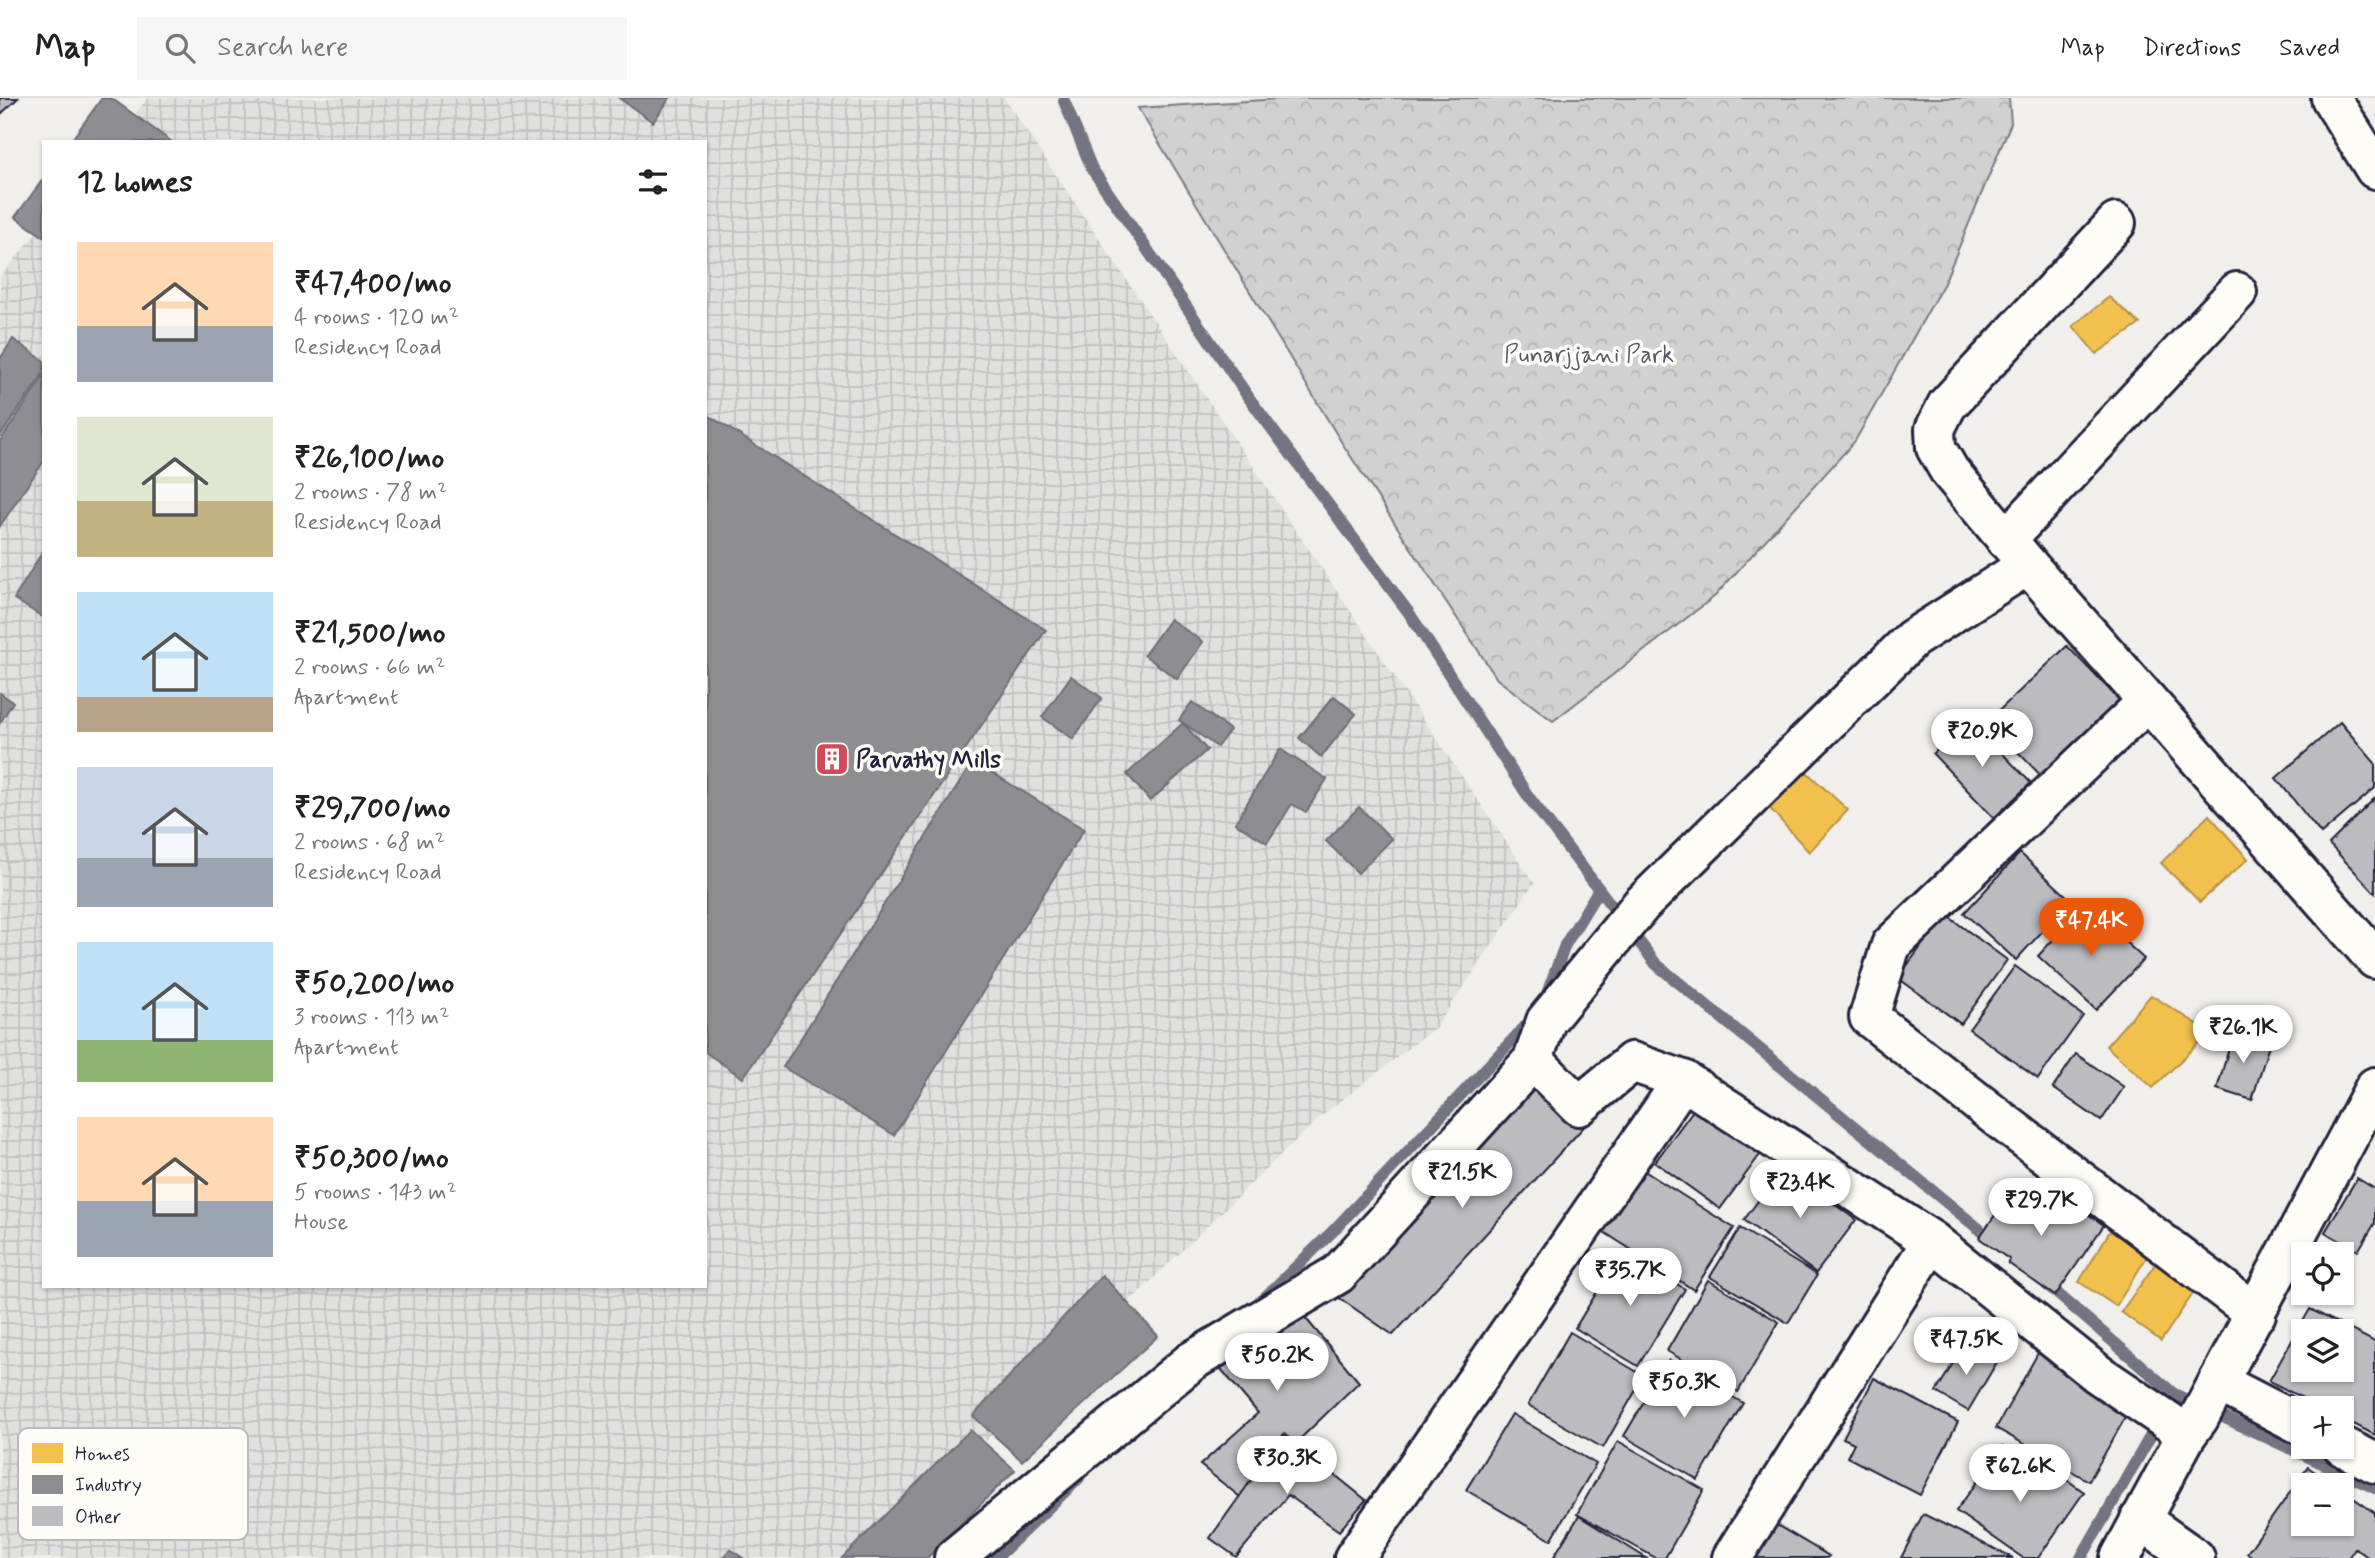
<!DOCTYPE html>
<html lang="en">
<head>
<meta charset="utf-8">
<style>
	body { margin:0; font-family:Mynerve,sans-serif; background:#f6f6f6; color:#222; height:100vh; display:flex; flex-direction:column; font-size:26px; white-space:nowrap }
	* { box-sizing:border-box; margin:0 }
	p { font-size:23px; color:#767676 }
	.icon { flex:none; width:38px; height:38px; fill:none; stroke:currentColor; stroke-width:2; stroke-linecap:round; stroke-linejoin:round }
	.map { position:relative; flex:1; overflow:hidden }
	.sheet { position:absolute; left:42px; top:42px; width:665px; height:1148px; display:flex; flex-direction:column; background:#fff; border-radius:0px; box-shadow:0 2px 5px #0004 }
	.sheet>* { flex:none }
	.tools { position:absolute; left:2291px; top:1144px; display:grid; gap:14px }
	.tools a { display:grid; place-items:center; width:63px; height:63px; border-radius:0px; background:#fff; box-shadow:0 2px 5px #0004; font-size:35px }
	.price { position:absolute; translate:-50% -60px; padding:0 16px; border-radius:24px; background:#fff; color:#222; font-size:23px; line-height:46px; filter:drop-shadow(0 2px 4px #0008) }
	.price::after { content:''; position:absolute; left:50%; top:42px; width:21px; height:16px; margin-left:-10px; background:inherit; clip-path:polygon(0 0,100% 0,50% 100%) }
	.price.on { background:#ea580c; color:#fff }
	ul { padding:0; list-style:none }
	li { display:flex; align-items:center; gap:21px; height:175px; padding:0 35px }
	li span { display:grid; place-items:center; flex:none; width:196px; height:140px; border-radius:0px; color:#555 }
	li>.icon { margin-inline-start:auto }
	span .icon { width:84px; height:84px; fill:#fffc; stroke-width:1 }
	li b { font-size:30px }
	h2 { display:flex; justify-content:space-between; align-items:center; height:84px; padding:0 35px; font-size:30px }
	header { display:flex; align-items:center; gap:42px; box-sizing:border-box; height:98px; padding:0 35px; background:#fff; border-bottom:2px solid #e0e0e0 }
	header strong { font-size:33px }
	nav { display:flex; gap:38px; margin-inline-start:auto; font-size:24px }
	.search { width:490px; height:63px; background:#f6f6f6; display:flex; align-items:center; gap:18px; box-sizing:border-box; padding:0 24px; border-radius:0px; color:#767676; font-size:26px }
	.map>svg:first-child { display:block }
	.industrial { fill:url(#industrial-grid) }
	.park { fill:url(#park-crowns); stroke:#7a7a86; stroke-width:2 }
	.homes { fill:#f2c14e; stroke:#b49148; stroke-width:2 }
	.industry { fill:#8d8d92; stroke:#6d6d78; stroke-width:2 }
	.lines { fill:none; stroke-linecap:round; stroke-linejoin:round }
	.stream { stroke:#737381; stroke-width:12 }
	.building { fill:#bcbcc0; stroke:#22223b; stroke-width:2; fill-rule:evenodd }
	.minor-casing { stroke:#22223b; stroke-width:44 }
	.major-casing { stroke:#22223b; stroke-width:44 }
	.minor { stroke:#fdfcf7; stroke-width:38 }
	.major { stroke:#fdfcf7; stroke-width:38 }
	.labels { text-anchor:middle; stroke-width:7; stroke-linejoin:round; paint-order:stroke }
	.park-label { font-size:24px; fill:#575768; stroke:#fdfcf7 }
	.poi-label { font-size:24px; font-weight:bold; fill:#22223b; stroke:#fdfcf7; text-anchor:start }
	.key { fill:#fdfcf7; stroke:#bbbbbf; stroke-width:2 }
	.key-label { font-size:19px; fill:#22223b }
</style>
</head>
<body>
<header>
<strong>Map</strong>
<div class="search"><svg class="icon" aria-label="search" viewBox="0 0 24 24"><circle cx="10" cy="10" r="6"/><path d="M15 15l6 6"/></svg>Search here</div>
<nav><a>Map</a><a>Directions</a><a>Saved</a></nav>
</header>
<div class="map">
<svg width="2375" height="1460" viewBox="0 0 2375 1460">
	<defs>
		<pattern id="industrial-grid" width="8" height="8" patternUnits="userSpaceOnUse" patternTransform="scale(1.75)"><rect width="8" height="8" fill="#e0e0df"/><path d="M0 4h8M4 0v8" fill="none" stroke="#c0c0c0"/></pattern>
		<pattern id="park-crowns" width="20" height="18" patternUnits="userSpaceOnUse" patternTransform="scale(1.75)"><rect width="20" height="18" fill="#d2d1d1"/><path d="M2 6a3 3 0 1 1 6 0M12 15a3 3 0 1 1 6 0" fill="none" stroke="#b4b3b4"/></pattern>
	</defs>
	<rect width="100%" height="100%" fill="#f0efec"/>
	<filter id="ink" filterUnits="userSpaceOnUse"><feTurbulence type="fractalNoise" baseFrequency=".0143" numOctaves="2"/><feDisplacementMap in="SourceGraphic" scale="14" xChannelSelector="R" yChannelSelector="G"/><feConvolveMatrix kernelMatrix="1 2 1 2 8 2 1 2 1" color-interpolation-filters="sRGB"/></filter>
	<g filter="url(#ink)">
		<!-- industrial -->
		<path class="industrial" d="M148,0h856l530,785 -97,143 -118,92 -454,440h-865v-1281l44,-53v1062h661v-1144h-593z"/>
		<!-- park -->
		<path class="park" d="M1295,0h714l2,25 -67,160 -89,158 -140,155 -162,125 -56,-42 -155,-236 -204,-335z"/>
		<!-- homes -->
		<g class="homes">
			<path d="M2109,199l31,27 -44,30 -23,-28z"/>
			<path d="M1799,667l49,45 -39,42 -43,-48z"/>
			<path d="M2209,717l39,44 -48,43 -39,-39z"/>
			<path d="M2151,897l59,37 -57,56 -47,-42z"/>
			<path d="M2110,1133l38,24 -32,51 -37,-24z"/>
			<path d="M2156,1165l40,26 -35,52 -40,-29z"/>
		</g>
		<!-- industry -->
		<g class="industry">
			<path d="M102,0h9l61,44h-102z"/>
			<path d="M619,0h51l-17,24z"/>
			<path d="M44,80v59l-29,-20z"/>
			<path d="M13,241l31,22v12l-44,63v-77z"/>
			<path d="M44,278v85l-44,65v-85z"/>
			<path d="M705,315l341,217 -303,448 -38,-26z"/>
			<path d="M44,451v69l-30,-19z"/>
			<path d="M1170,521l33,23 -26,37 -33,-24z"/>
			<path d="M1071,578l31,22 -29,41 -31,-22z"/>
			<path d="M0,595l13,9 -13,21z"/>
			<path d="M1334,598l22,18 -35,43 -22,-19z"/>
			<path d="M1192,604l38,28 -13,17 -38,-27z"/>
			<path d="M1183,625l24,27 -57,51 -23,-27z"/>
			<path d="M1280,651l47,30 -21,33 -14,-8 -25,39 -32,-20z"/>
			<path d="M973,663l111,68 -190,306 -111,-68z"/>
			<path d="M1359,709l33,32 -34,34 -32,-32z"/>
			<path d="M1102,1177l56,61 -136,125 -49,-45z"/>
			<path d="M970,1332l45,40 -88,88h-85z"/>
			<path d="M730,1451l13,9h-20z"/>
		</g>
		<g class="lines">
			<!-- stream -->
			<g class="stream">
				<path d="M1064,3l28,68 157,229 160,215 121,186 126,165 340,279"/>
				<path d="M1545,901l20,-54 34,-56"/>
				<path d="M2045,1185l129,111 201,94"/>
				<path d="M1260,1204l73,-71 201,-214"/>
				<path d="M996,1460l83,-80"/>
				<path d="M2081,1460l78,-137"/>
			</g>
		</g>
		<!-- building -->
		<g class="building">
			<path d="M0,0h18l-18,17z"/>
			<path d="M2067,548l61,63 -79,75 -61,-63z"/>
			<path d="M1969,621l62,64 -37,35 -61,-64z"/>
			<path d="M2340,624l35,41v25l-54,46 -45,-56z"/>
			<path d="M2375,700v95l-46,-49z"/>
			<path d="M2020,755l51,47 -55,60 -52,-47z"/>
			<path d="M2085,807l59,54 -48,51 -58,-54z"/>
			<path d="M1945,816l62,46 -46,64 -63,-46z"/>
			<path d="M2015,868l68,50 -45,63 -69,-50z"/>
			<path d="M2234,933l36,11 -18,58 -35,-11z"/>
			<path d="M2076,956l48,33 -23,34 -48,-33z"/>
			<path d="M1530,989l61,32 -198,216 -58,-40z"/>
			<path d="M1697,1007l65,47 -42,57 -65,-47z"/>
			<path d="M1635,1067l99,63 -40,62 -98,-63z"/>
			<path d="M1783,1069l73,53 -40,53 -72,-53z"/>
			<path d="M2357,1080l18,11v34l-17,28 -33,-19z"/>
			<path d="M2014,1087l41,28 10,-14 39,26 -49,71 -47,-33 2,-3 -31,-22 32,-46 -1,-1z"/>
			<path d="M1740,1130l77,47 -29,48 -78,-46z"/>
			<path d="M1622,1153l63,38 -47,77 -63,-38z"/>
			<path d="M1708,1182l71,42 -41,70 -71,-41z"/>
			<path d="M1287,1198l72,86 -119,115 -40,-32 58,-52 -42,-50z"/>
			<path d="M2310,1211l65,33v93l-33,-17v-9h-18l-55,-28zM2303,1234h39v38h-39z"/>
			<path d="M1570,1234l74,44 -41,72 -75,-43z"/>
			<path d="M1965,1245l32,19 -29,49 -32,-19z"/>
			<path d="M2038,1255l94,53 -43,75 -93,-53z"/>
			<path d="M1669,1262l74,43 -45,77 -74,-44z"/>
			<path d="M1874,1280l84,44 -38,73 -73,-38 7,-14 -11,-5z"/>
			<path d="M1512,1316l84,50 -45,76 -85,-50z"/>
			<path d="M1284,1336l82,66 -27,31 -51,-36 -52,62 -26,-19z"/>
			<path d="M1618,1343l86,49 -39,68h-9l-79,-44z"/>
			<path d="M2003,1348l47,34 6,-8 28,20 -46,66h-15l-67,-47z"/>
			<path d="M2308,1369l27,19h-32v38h39v-34l33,23v45h-6l-14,-10 -7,10h-93l-8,-5z"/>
			<path d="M1923,1416l90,44h-112z"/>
			<path d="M1579,1418l67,42h-93z"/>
			<path d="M1765,1420l64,38 -2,2h-86z"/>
		</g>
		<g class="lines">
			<!-- minor casing -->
			<g class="minor-casing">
				<g id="minor">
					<path d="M2331,0l44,71"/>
					<path d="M2006,442l231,-248"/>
					<path d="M2028,467l-78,-93 -14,-24 -1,-19 12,-24 169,-182"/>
					<path d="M2147,604l-256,243 -22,72 129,101 258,196"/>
					<path d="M1533,962l46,46 53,-44 51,18 249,161 166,133 89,60"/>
					<path d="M2218,1284l85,44"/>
					<path d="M2342,1348l33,17"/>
					<path d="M2140,1421l55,39"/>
					<path d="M954,1460l238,-197 146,-87 195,-214 13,-39 95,-116 271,-266 116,-74 347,394"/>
					<path d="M1354,1460l329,-478"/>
					<path d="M1732,1460l200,-317"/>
				</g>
			</g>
			<!-- major casing -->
			<g class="major-casing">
				<path id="major" d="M2120,1460l67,-124 12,-16 176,-331"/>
			</g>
			<!-- minor -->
			<use href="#minor" class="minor"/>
			<!-- major -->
			<use href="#major" class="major"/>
		</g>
	</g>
	<!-- icons -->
	<defs>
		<g id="building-square" transform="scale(1.75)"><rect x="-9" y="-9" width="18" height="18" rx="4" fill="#d1495b" stroke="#fdfcf7"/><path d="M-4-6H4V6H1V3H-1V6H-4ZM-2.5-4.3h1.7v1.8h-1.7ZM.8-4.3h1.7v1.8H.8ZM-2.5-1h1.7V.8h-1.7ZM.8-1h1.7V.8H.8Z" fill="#fff"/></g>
	</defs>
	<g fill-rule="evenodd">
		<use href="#building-square" x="832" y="661"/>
	</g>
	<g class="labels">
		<!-- park labels -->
		<g class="park-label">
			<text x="1589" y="264">Punarjjani Park</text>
		</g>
		<!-- poi labels -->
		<g class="poi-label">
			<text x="856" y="669">Parvathy Mills</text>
		</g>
	</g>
	<!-- legend -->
	<rect x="18" y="1330" width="230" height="112" rx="10" class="key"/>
	<rect x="32" y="1345" width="31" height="20" fill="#f2c14e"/>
	<rect x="32" y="1377" width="31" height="19" fill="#8d8d92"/>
	<rect x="32" y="1408" width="31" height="20" fill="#bcbcc0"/>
	<g class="key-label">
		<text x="75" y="1362">Homes</text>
		<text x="75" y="1393">Industry</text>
		<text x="75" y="1425">Other</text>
	</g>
</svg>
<div class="tools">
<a><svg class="icon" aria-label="locate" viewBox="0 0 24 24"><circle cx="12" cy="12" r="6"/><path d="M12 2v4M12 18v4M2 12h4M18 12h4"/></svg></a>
<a><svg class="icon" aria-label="layers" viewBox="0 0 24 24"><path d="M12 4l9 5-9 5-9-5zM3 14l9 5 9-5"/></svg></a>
<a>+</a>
<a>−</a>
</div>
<b class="price" style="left:1982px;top:671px">₹20.9K</b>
<b class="price on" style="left:2091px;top:860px">₹47.4K</b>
<b class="price" style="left:2243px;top:967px">₹26.1K</b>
<b class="price" style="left:1462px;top:1112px">₹21.5K</b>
<b class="price" style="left:1800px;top:1122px">₹23.4K</b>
<b class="price" style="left:2041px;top:1140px">₹29.7K</b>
<b class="price" style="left:1630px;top:1210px">₹35.7K</b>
<b class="price" style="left:1966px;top:1279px">₹47.5K</b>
<b class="price" style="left:1277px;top:1295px">₹50.2K</b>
<b class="price" style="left:1684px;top:1322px">₹50.3K</b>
<b class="price" style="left:1287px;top:1398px">₹30.3K</b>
<b class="price" style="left:2020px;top:1406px">₹62.6K</b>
<section class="sheet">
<h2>12 homes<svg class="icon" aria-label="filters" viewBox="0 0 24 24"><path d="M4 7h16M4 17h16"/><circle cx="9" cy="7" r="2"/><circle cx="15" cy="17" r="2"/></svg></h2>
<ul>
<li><span style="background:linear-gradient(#ffd9b3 60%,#9aa5b1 0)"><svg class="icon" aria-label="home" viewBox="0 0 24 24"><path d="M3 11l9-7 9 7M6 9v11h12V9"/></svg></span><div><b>₹47,400/mo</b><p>4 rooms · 120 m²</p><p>Residency Road</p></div></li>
<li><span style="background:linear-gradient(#dfe7d0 60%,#c2b280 0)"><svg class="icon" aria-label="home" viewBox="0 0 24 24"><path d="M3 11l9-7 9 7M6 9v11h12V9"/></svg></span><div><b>₹26,100/mo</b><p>2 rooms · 78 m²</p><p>Residency Road</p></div></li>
<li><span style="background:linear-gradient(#bfe0f5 75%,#b9a48a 0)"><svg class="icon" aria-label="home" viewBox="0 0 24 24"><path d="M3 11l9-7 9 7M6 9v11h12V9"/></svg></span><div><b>₹21,500/mo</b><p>2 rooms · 66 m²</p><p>Apartment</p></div></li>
<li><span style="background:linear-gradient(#c9d6e8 65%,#9aa5b1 0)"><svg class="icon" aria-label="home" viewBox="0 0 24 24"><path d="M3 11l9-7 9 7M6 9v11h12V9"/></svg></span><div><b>₹29,700/mo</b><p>2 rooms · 68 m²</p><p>Residency Road</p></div></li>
<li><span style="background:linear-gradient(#bfe0f5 70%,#8fb573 0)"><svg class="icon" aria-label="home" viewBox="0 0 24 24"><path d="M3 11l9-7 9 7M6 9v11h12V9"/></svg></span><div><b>₹50,200/mo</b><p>3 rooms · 113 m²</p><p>Apartment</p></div></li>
<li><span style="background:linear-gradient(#ffd9b3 60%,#9aa5b1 0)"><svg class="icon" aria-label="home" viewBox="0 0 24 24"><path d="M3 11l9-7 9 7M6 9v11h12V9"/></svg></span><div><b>₹50,300/mo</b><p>5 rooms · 143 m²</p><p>House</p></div></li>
</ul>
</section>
</div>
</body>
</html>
